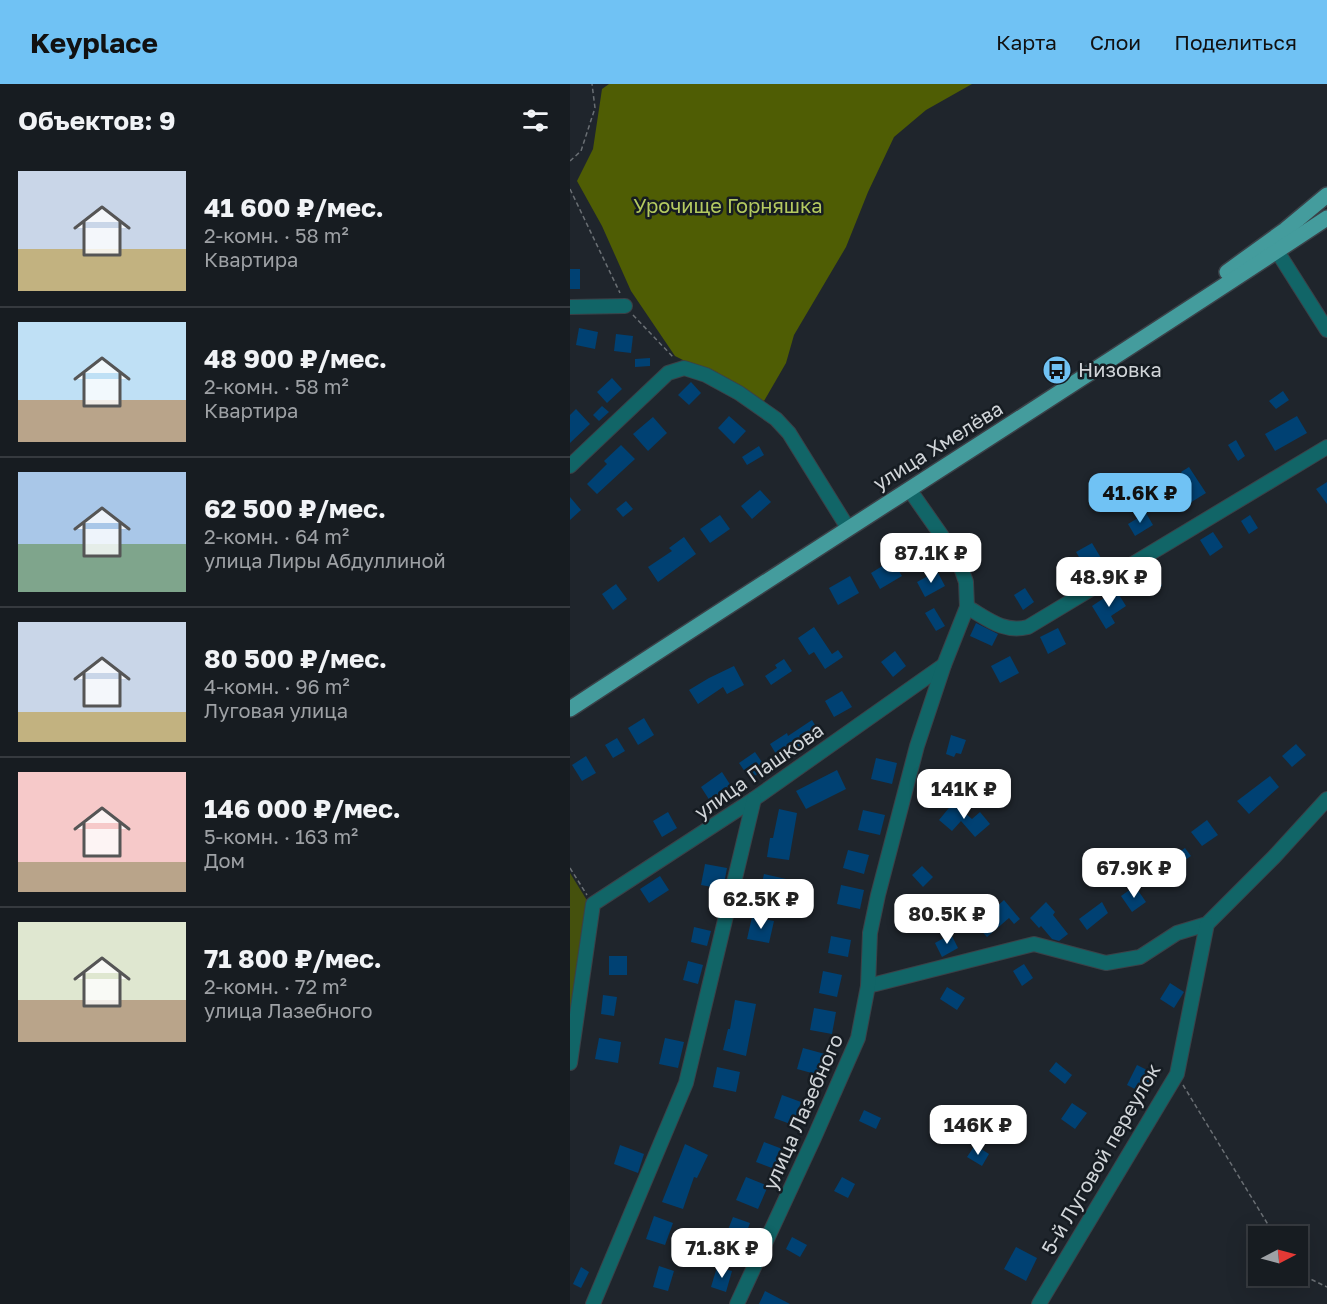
<!DOCTYPE html>
<html lang="ru">
<head>
<meta charset="utf-8">
<style>
	body { margin:0; font-family:"Golos Text",sans-serif; background:#24292e; color:#f1f3f6; height:100vh; display:flex; flex-direction:column; font-size:22px; white-space:nowrap }
	* { box-sizing:border-box; margin:0 }
	p { font-size:20px; color:#9ea1a5 }
	.icon { flex:none; width:33px; height:33px; fill:none; stroke:currentColor; stroke-width:2; stroke-linecap:round; stroke-linejoin:round }
	.map { position:relative; flex:1; overflow:hidden }
	.panel { display:flex; flex-direction:column; background:#171c21; width:570px }
	.panel>* { flex:none }
	.needle { width:39px; rotate:84deg }
	.controls { position:absolute; left:678px; top:1142px; display:grid; gap:12px }
	.controls a { display:grid; place-items:center; width:60px; height:60px; border-radius:0px; background:#171c21; box-shadow:0 6px 24px #0002,0 0 0 2px #363a3f; font-size:30px }
	.price { position:absolute; translate:-50% -51px; padding:0 14px; border-radius:12px; background:#fff; color:#222; font-size:20px; line-height:39px; filter:drop-shadow(0 2px 3px #0008) }
	.price::after { content:''; position:absolute; left:50%; top:36px; width:18px; height:14px; margin-left:-9px; background:inherit; clip-path:polygon(0 0,100% 0,50% 100%) }
	.price.active { background:#70c2f4; color:#111 }
	ul { padding:0; list-style:none }
	li { display:flex; align-items:center; gap:18px; height:150px; padding:0 18px }
	li+li { border-top:2px solid #363a3f }
	li span { display:grid; place-items:center; flex:none; width:168px; height:120px; border-radius:0px; color:#555 }
	li>.icon { margin-inline-start:auto }
	span .icon { width:72px; height:72px; fill:#fffc; stroke-width:1 }
	li b { font-size:26px }
	h2 { display:flex; justify-content:space-between; align-items:center; height:72px; padding:0 18px; font-size:26px }
	header { display:flex; align-items:center; gap:36px; box-sizing:border-box; height:84px; padding:0 30px; background:#70c2f4; color:#111 }
	header strong { font-size:28px }
	nav { display:flex; gap:33px; margin-inline-start:auto; font-size:21px }
	main { display:flex; flex:1; min-height:0 }
	.map>svg:first-child { display:block }
	.green { fill:#45510d }
	.forest { fill:#4f5d04 }
	.building { fill:#004173 }
	.lines { fill:none; stroke-linecap:round; stroke-linejoin:round }
	.minor-casing { stroke:#3b4148; stroke-width:16 }
	.major-casing { stroke:#3b4148; stroke-width:18 }
	.path { stroke:#6a6f74; stroke-width:1.5; stroke-dasharray:4.5 3; stroke-linecap:butt }
	.minor { stroke:#116567; stroke-width:14 }
	.major { stroke:#449c9d; stroke-width:15 }
	.labels { text-anchor:middle; stroke-width:5; stroke-linejoin:round; paint-order:stroke }
	.park-label { font-size:20px; fill:#b4ca60; stroke:#161c22 }
	.poi-label { font-size:20px; fill:#d1d5d9; stroke:#161c22; text-anchor:start }
	.street-label { font-size:20px; fill:#d1d5d9; stroke:#161c22 }
</style>
</head>
<body>
<header>
<strong>Keyplace</strong>
<nav><a>Карта</a><a>Слои</a><a>Поделиться</a></nav>
</header>
<main>
<section class="panel">
<h2>Объектов: 9<svg class="icon" aria-label="filters" viewBox="0 0 24 24"><path d="M4 7h16M4 17h16"/><circle cx="9" cy="7" r="2"/><circle cx="15" cy="17" r="2"/></svg></h2>
<ul>
<li><span style="background:linear-gradient(#c9d6e8 65%,#c2b280 0)"><svg class="icon" aria-label="home" viewBox="0 0 24 24"><path d="M3 11l9-7 9 7M6 9v11h12V9"/></svg></span><div><b>41 600 ₽/мес.</b><p>2-комн. · 58 m²</p><p>Квартира</p></div></li>
<li><span style="background:linear-gradient(#bfe0f5 65%,#b9a48a 0)"><svg class="icon" aria-label="home" viewBox="0 0 24 24"><path d="M3 11l9-7 9 7M6 9v11h12V9"/></svg></span><div><b>48 900 ₽/мес.</b><p>2-комн. · 58 m²</p><p>Квартира</p></div></li>
<li><span style="background:linear-gradient(#a9c7e8 60%,#7fa58c 0)"><svg class="icon" aria-label="home" viewBox="0 0 24 24"><path d="M3 11l9-7 9 7M6 9v11h12V9"/></svg></span><div><b>62 500 ₽/мес.</b><p>2-комн. · 64 m²</p><p>улица Лиры Абдуллиной</p></div></li>
<li><span style="background:linear-gradient(#c9d6e8 75%,#c2b280 0)"><svg class="icon" aria-label="home" viewBox="0 0 24 24"><path d="M3 11l9-7 9 7M6 9v11h12V9"/></svg></span><div><b>80 500 ₽/мес.</b><p>4-комн. · 96 m²</p><p>Луговая улица</p></div></li>
<li><span style="background:linear-gradient(#f6c9c9 75%,#b9a48a 0)"><svg class="icon" aria-label="home" viewBox="0 0 24 24"><path d="M3 11l9-7 9 7M6 9v11h12V9"/></svg></span><div><b>146 000 ₽/мес.</b><p>5-комн. · 163 m²</p><p>Дом</p></div></li>
<li><span style="background:linear-gradient(#dfe7d0 65%,#b9a48a 0)"><svg class="icon" aria-label="home" viewBox="0 0 24 24"><path d="M3 11l9-7 9 7M6 9v11h12V9"/></svg></span><div><b>71 800 ₽/мес.</b><p>2-комн. · 72 m²</p><p>улица Лазебного</p></div></li>
</ul>
</section>
<div class="map">
<svg width="757" height="1220" viewBox="0 0 757 1220">
	<rect width="100%" height="100%" fill="#1f252c"/>
	<!-- green -->
	<path class="green" d="M0,789l18,29 -18,130z"/>
	<!-- forest -->
	<path class="forest" d="M39,0h363l-46,26 -32,27 -26,55 -22,55 -52,88 -8,28 -22,38 -89,-45 -44,-65 -29,-65 -25,-45 16,-32 9,-60z"/>
	<!-- building -->
	<g class="building">
		<rect x="0" y="185" width="10" height="20"/>
		<path d="M9,244l19,4 -3,17 -19,-4z"/>
		<path d="M46,250l17,2 -2,17 -17,-2z"/>
		<path d="M80,274v8l-15,1v-8z"/>
		<path d="M42,294l10,11 -15,14 -10,-11z"/>
		<path d="M121,298l10,11 -12,12 -11,-10z"/>
		<path d="M713,307l6,9 -13,9 -7,-8z"/>
		<path d="M32,322l7,6 -10,9 -6,-6z"/>
		<path d="M6,325l14,15 -20,19v-28z"/>
		<path d="M159,332l17,15 -12,13 -16,-16z"/>
		<path d="M727,332l10,17 -32,18 -10,-17z"/>
		<path d="M83,333l14,16 -19,18 -15,-17z"/>
		<path d="M666,356l9,16 -7,5 -10,-16z"/>
		<path d="M51,361l14,14 -38,35 -10,-10 20,-20 -3,-3z"/>
		<path d="M189,362l5,9 -17,10 -5,-8z"/>
		<path d="M619,383l17,26 -29,18 -9,-15 20,-13 -7,-11z"/>
		<path d="M757,398v22l-11,-15z"/>
		<path d="M190,406l11,12 -19,17 -11,-13z"/>
		<path d="M0,413l11,13 -11,10z"/>
		<path d="M56,417l7,8 -10,8 -7,-8z"/>
		<path d="M576,429l7,12 -18,11 -7,-12z"/>
		<path d="M150,431l10,14 -20,14 -10,-14z"/>
		<path d="M680,431l8,13 -9,6 -8,-13z"/>
		<path d="M643,448l10,15 -13,9 -10,-16z"/>
		<path d="M114,453l12,17 -38,28 -10,-15 24,-16 -3,-3z"/>
		<path d="M522,459l9,15 -16,9 -9,-15z"/>
		<path d="M319,471l13,21 -22,13 -9,-16 13,-8 -3,-5z"/>
		<path d="M367,487l8,15 -20,11 -8,-15z"/>
		<path d="M584,487l8,15 -17,9 -8,-14z"/>
		<path d="M280,492l9,17 -21,12 -9,-17z"/>
		<path d="M46,500l11,15 -14,11 -11,-16z"/>
		<path d="M455,504l9,14 -11,8 -9,-15z"/>
		<path d="M546,506l10,16 -15,10 4,7 -9,6 -14,-23z"/>
		<path d="M364,524l11,18 -9,5 -11,-18z"/>
		<path d="M406,539l22,11 -6,12 -22,-10z"/>
		<path d="M244,543l18,27 6,-4 5,7 -18,12 -11,-17 -5,3 -11,-17z"/>
		<path d="M488,544l8,16 -18,10 -8,-17z"/>
		<path d="M325,567l11,15 -13,11 -12,-15z"/>
		<path d="M440,572l9,17 -19,10 -9,-17z"/>
		<path d="M214,575l8,12 -21,14 -6,-9 12,-8 -2,-3z"/>
		<path d="M164,582l10,19 -17,9 -4,-7 -25,17 -9,-14 20,-12z"/>
		<path d="M272,607l10,16 -18,10 -9,-16z"/>
		<path d="M74,634l10,17 -16,10 -10,-17z"/>
		<path d="M242,636l9,15 -42,24 -9,-15 17,-11 1,3z"/>
		<path d="M381,651l15,5 -5,14 -5,-1 -2,4 -8,-3z"/>
		<path d="M47,654l8,13 -12,7 -8,-13z"/>
		<path d="M726,660l10,11 -14,12 -10,-11z"/>
		<path d="M185,668l11,16 -16,11 -11,-16z"/>
		<path d="M16,672l10,17 -14,8 -10,-16z"/>
		<path d="M306,674l21,5 -5,21 -21,-5z"/>
		<path d="M267,686l9,19 -40,20 -10,-18z"/>
		<path d="M152,688l9,14 -21,15 -9,-14z"/>
		<path d="M700,692l9,11 -30,27 -12,-13z"/>
		<path d="M383,719l19,16 8,-7 10,12 -15,13 -14,-16 -9,10 -13,-11z"/>
		<path d="M209,725l18,4 -8,47 -22,-3 3,-19h3z"/>
		<path d="M293,726l22,5 -5,20 -22,-5z"/>
		<path d="M98,728l9,16 -15,9 -9,-16z"/>
		<path d="M637,736l11,15 -16,11 -11,-14z"/>
		<path d="M615,764l6,8 -12,8 -6,-8z"/>
		<path d="M278,766l21,5 -5,19 -21,-6z"/>
		<path d="M135,780l22,4 -4,21 -22,-4z"/>
		<path d="M585,781l11,14 -11,8 -11,-14z"/>
		<path d="M352,782l11,11 -10,10 -11,-12z"/>
		<path d="M194,790l22,5 -5,22 -22,-5z"/>
		<path d="M90,792l9,14 -20,13 -9,-14z"/>
		<path d="M271,801l23,5 -4,19 -23,-5z"/>
		<path d="M565,802l11,16 -14,10 -11,-16z"/>
		<path d="M434,816l16,19 -6,5 -5,-6 -22,19 -11,-12z"/>
		<path d="M476,818l9,10 -2,3 15,19 -9,7 -7,-2 -11,-13 -2,2 -9,-10z"/>
		<path d="M532,818l6,11 -21,17 -8,-11z"/>
		<path d="M182,833l22,4 -5,22 -22,-4z"/>
		<path d="M124,843l17,4 -4,15 -16,-4z"/>
		<path d="M381,850l7,14 -16,9 -7,-14z"/>
		<path d="M261,852l20,4 -3,17 -20,-4z"/>
		<rect x="39" y="872" width="18" height="19"/>
		<path d="M118,877l15,4 -5,19 -15,-4z"/>
		<path d="M454,880l9,14 -11,8 -9,-15z"/>
		<path d="M253,887l19,4 -5,22 -18,-4z"/>
		<path d="M600,899l14,9 -10,16 -14,-9z"/>
		<path d="M377,903l18,11 -8,12 -17,-11z"/>
		<path d="M33,911l14,2 -3,19 -13,-2z"/>
		<path d="M165,916l21,4 -10,52 -23,-6 5,-21h2z"/>
		<path d="M244,924l22,4 -4,22 -22,-4z"/>
		<path d="M29,954l22,4 -3,21 -23,-4z"/>
		<path d="M95,954l19,4 -6,26 -19,-4z"/>
		<path d="M233,964l22,6 -6,21 -22,-6z"/>
		<path d="M486,978l16,13 -7,9 -16,-13z"/>
		<path d="M567,981l16,8 -10,20 -16,-8z"/>
		<path d="M147,983l23,5 -4,20 -23,-5z"/>
		<path d="M212,1011l19,7 -8,23 -19,-7z"/>
		<path d="M502,1019l15,10 -12,16 -14,-10z"/>
		<path d="M294,1026l17,8 -5,11 -17,-8z"/>
		<path d="M436,1030l15,12 -8,10 -15,-12z"/>
		<path d="M194,1058l21,8 -8,20 -21,-8z"/>
		<path d="M115,1060l23,11 -11,23 -3,-1 -11,32 -21,-7z"/>
		<path d="M50,1061l24,9 -6,19 -24,-9z"/>
		<path d="M405,1061l14,9 -7,12 -15,-9z"/>
		<path d="M176,1093l22,9 -10,23 -22,-9z"/>
		<path d="M272,1093l13,7 -7,14 -14,-7z"/>
		<path d="M84,1132l19,7 -8,22 -19,-6z"/>
		<path d="M163,1133l17,6 -9,24 -17,-7z"/>
		<path d="M222,1153l15,8 -7,12 -14,-8z"/>
		<path d="M446,1163l21,11 -11,23 -22,-12z"/>
		<path d="M89,1182l15,5 -6,20 -15,-4z"/>
		<path d="M11,1183l8,5 -8,16 -8,-4z"/>
		<path d="M147,1183l15,4 -6,21 -15,-5z"/>
		<path d="M195,1207l25,13h-31z"/>
	</g>
	<g class="lines">
		<!-- minor casing -->
		<g class="minor-casing">
			<g id="minor">
				<path d="M707,167l50,79"/>
				<path d="M0,223l55,-1"/>
				<path d="M0,382l98,-93 16,-5 22,7 33,18 37,26 13,14 59,95"/>
				<path d="M397,523c21,12 36,26 61,20l299,-180"/>
				<path d="M298,902l166,-42 72,19 34,-6 37,-24 30,-9 67,-67 53,-58"/>
				<path d="M0,979l23,-159 161,-105 190,-134"/>
				<path d="M23,1220l93,-221 68,-284"/>
				<path d="M167,1220l77,-166 44,-100 10,-52 2,-53 8,-38 39,-149 27,-81 23,-58 -1,-25 -8,-23 -49,-70"/>
				<path d="M469,1220l138,-230 30,-150"/>
			</g>
		</g>
		<!-- major casing -->
		<g class="major-casing">
			<g id="major">
				<path d="M657,188l58,-42 42,-35"/>
				<path d="M0,625c252,-165 506,-325 757,-491"/>
			</g>
		</g>
		<!-- path -->
		<g class="path">
			<path d="M0,77l11,-10 14,-43 -3,-24"/>
			<path d="M0,105l50,104"/>
			<path d="M63,231l40,42"/>
			<path d="M0,784l17,27"/>
			<path d="M613,1001l92,151"/>
			<path d="M728,1189l29,14"/>
		</g>
		<!-- minor -->
		<use href="#minor" class="minor"/>
		<!-- major -->
		<use href="#major" class="major"/>
	</g>
	<!-- icons -->
	<defs>
		<g id="bus-disc" transform="scale(1.5)"><circle r="9.5" fill="#70c2f4" stroke="#161c22"/><path d="M-5-6H5V4H4V6H2V4H-2V6H-4V4H-5ZM-3.5-4V0h7V-4ZM-3.5 1.2v1.5H-2V1.2ZM2 1.2v1.5H3.5V1.2Z" fill="#111"/></g>
	</defs>
	<g fill-rule="evenodd">
		<use href="#bus-disc" x="487" y="286"/>
	</g>
	<g class="labels">
		<!-- park labels -->
		<g class="park-label">
			<text x="158" y="129">Урочище Горняшка</text>
		</g>
		<!-- poi labels -->
		<g class="poi-label">
			<text x="508" y="293">Низовка</text>
		</g>
		<!-- street labels -->
		<g class="street-label">
			<text transform="translate(368 362) rotate(-32)" y="7">улица Хмелёва</text>
			<text transform="translate(189 687) rotate(-35)" y="7">улица Пашкова</text>
			<text transform="translate(233 1028) rotate(-66)" y="7">улица Лазебного</text>
			<text transform="translate(531 1075) rotate(-60)" y="7">5-й Луговой переулок</text>
		</g>
	</g>
</svg>
<div class="controls">
<a><svg class="needle" viewBox="-14 -14 28 28"><path d="M0-13l5 13h-10z" fill="#e53935"/><path d="M0 13l5-13h-10z" fill="#9ea1a5"/></svg></a>
</div>
<b class="price active" style="left:570px;top:440px">41.6K ₽</b>
<b class="price" style="left:361px;top:500px">87.1K ₽</b>
<b class="price" style="left:539px;top:524px">48.9K ₽</b>
<b class="price" style="left:394px;top:736px">141K ₽</b>
<b class="price" style="left:564px;top:815px">67.9K ₽</b>
<b class="price" style="left:191px;top:846px">62.5K ₽</b>
<b class="price" style="left:377px;top:861px">80.5K ₽</b>
<b class="price" style="left:408px;top:1072px">146K ₽</b>
<b class="price" style="left:152px;top:1195px">71.8K ₽</b>
</div>
</main>
</body>
</html>
